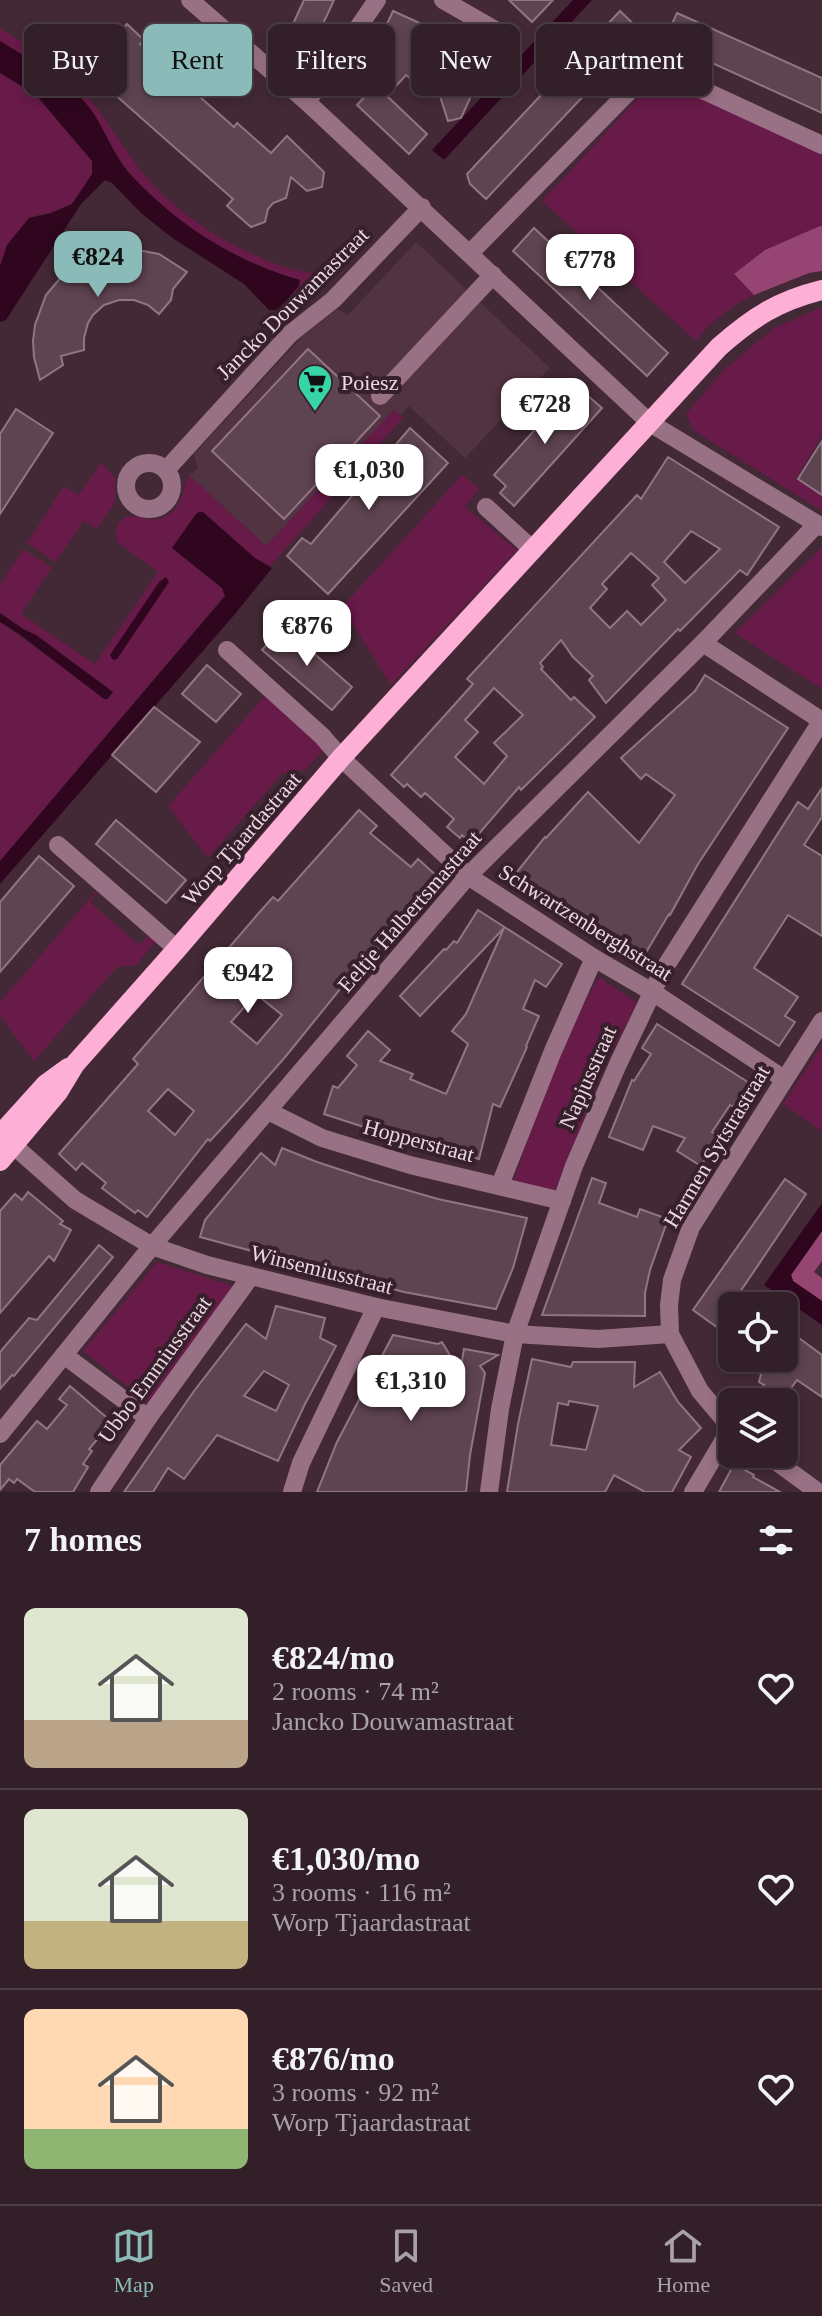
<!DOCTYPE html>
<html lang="en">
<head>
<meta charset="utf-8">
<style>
	body { margin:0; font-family:"Times New Roman",serif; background:#3d2c34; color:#f1f3f6; height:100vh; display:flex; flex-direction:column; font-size:30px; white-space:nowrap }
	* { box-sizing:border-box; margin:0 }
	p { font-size:26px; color:#a8a2a8 }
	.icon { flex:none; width:44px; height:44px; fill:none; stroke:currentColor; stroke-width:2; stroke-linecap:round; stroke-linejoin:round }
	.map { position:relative; height:1492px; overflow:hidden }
	.panel { display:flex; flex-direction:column; background:#321f28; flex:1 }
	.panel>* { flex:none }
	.banner { position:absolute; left:24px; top:24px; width:774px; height:72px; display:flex; gap:16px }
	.buttons { position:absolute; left:718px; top:1292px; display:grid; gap:16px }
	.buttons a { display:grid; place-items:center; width:80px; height:80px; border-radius:12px; background:#321f28; box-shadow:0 4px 12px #0003,0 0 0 2px #4d3d45; font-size:40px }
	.price { position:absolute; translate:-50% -68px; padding:0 18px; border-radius:16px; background:#fff; color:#222; font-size:26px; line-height:52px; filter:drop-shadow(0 2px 4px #0008) }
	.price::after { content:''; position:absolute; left:50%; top:48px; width:24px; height:18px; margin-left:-12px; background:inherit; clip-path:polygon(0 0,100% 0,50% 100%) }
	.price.selected { background:#8bbbb9; color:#111 }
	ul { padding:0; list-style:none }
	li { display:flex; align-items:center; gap:24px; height:200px; padding:0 24px }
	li+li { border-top:2px solid #4d3d45 }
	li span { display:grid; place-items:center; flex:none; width:224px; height:160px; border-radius:12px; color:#555 }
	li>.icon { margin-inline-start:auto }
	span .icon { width:96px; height:96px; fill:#fffc; stroke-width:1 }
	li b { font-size:34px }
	h2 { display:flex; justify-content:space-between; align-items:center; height:96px; padding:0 24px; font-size:34px }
	.chip { padding:0 28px; border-radius:12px; background:#321f28; box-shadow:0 4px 12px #0003,0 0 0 2px #4d3d45; font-size:28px; line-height:72px }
	.chip.selected { background:#8bbbb9; color:#111 }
	.dock { display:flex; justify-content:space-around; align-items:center; height:112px; border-top:2px solid #4d3d45; background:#321f28; font-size:22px; color:#a8a2a8 }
	.dock a { display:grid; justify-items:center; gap:4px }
	.dock .selected { color:#8bbbb9 }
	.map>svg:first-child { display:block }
	.built { fill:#523342 }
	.green { fill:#681a48 }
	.forest { fill:#964471 }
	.water { fill:#2f061e }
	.building { fill:#5e4350; stroke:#927582; stroke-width:2; fill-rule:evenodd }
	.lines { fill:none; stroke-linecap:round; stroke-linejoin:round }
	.minor { stroke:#987184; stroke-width:18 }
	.major { stroke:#feafd6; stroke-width:20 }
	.labels { text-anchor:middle; stroke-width:8; stroke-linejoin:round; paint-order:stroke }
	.street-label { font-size:22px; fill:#e9d8e0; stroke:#371f2b }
	.poi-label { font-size:22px; fill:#e9d8e0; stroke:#371f2b; text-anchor:start }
</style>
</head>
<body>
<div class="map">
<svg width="822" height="1492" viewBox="0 0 822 1492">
	<rect width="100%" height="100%" fill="#422935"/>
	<!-- built -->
	<path class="built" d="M416,242l134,126 -85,90 -56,-52 -8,9 -7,-5 -128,136 -77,-71 9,-6 -4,-15 107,-116 36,-29 11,6z"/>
	<!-- green -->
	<g class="green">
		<path d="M0,28l33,21 29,23 -5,6 -57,-37z"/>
		<path d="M0,73l36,22 56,66v13l-20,30 -21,9 -15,2 -29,30 -7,21z"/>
		<path d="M658,77l164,72v77l-88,49 20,20 -17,9 -29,22 -12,15 -154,-140z"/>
		<path d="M65,80l7,4 3,-1 12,12c22,26 38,58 61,84 34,39 85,70 134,87 15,5 32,7 48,11l1,3 -44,38 -9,-8 21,-24 1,-6c-60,-17 -136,-60 -173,-110 -14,-18 -23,-39 -35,-58 -7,-11 -20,-21 -30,-30z"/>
		<path d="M822,307v128l-26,44 26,17v15l-129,-81 -7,-16 38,-44 50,-42z"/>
		<path d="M394,410l9,8 -133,148 -15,-8 -59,-44 -24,34 50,40 3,7 -225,266v-239l108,77 5,-7 -77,-57 -13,-6 -23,-16v-28l23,-36 29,18 -31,47 74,50 63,-92 -41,-30c-3,-10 0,-25 13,-26 13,-1 21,9 38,-1 15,-9 14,-26 21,-40l77,71z"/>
		<path d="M101,462l14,16v24l-18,27 -13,-8 -29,41 -28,-19 37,-57 15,9z"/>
		<path d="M462,475l17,13 -14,19 52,43 -126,135 -49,-78z"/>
		<path d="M822,547v142l-87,-56z"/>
		<path d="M265,696l59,54 -19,20 -23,4 -74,84 -40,-52z"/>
		<path d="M98,889l1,1 -9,12 49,43 10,-10 7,6 -20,24 -19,2 -83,94 -34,-45v-14z"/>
		<path d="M599,977l38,26 -32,63 -50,124 -42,-8c24,-70 49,-141 86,-205z"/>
		<path d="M822,1045v86l-39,-27z"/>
		<path d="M157,1262l76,24 -85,117 -65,-52z"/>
	</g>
	<!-- forest -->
	<g class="forest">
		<path d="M820,226h2v45l-13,2 -55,22 -20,-21 31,-24z"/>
		<path d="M822,1231v30l-8,11 8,6v23l-29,-20 -2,-6z"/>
	</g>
	<!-- water -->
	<g class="water">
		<path d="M573,0h19l-148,160 -12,-10z"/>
		<path d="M0,41c28,17 73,43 92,70 14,21 22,45 38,63 46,50 105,88 170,106l-1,6 -21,24h-9l-25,-26 -73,-47 -30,-24 -29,-30 -7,-3 -24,24 -75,116 -6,2v-56l7,-21 22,-27 22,-5 21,-9 20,-30v-13l-56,-66 -36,-22z"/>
		<path d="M199,512h4l52,46 17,10 -37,46 -235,270v-23l225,-265 -3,-8 -50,-40 24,-34z"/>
		<path d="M166,577l3,5 -52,77 -4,1 -3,-5 49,-73z"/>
		<path d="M0,613l23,16 13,6 77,57 -6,7h-3l-85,-65 -19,-12z"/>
		<path d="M822,1203v28l-31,44 2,6 29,20v24l-58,-40z"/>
	</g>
	<!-- building -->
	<g class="building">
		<path d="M304,0h30l-23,50 -25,-11z"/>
		<path d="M509,0h44l-21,22z"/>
		<path d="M393,11l97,44 -29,63 -13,3 -14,-43 -9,12 -19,-15 -19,21 40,38 -18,20 -52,-49 38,-41 -21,-12z"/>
		<path d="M620,11l23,22 -157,166 -16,-15 -3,-10z"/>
		<path d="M677,13l145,65v35l-158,-72z"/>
		<path d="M127,24l17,16 -4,4 94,83 3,-4 34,30 16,-17 37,36 -2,15 -15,4 -16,-14 -5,21 -13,5 -5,6 -3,13 -14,5 -24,-21 6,-7 -146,-129z"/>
		<path d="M534,228l134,125 -21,23 -134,-125z"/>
		<path d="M127,248l32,6 28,18 -14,17 -2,11 -12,14 -11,-9 -14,-5h-15l-15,5 -11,10 -5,8 -4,15v12l-23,6 2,9 -23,15 -6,-23 -1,-16 2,-16 11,-30 21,-25 13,-9 31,-11z"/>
		<path d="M308,349l72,67 -96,103 -72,-68z"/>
		<path d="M568,393l12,11 7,-9 15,13 -88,98 -14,-13 6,-7 -12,-11z"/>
		<path d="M16,409l37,24 -53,81v-80z"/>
		<path d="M410,428l38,35 -120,131 -41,-38 15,-18 9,6z"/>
		<path d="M822,441v54l-24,-16z"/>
		<path d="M668,457l111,70 -32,48 -7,-5 -60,61 -2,-2 -72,74 -17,-23 4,-4 -20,-19 -12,-17 -21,23 3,4 -2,2 30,31 3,-3 21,20 -74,73 -2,-3 -48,56 -9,-8 -2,3 -13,-11 7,-8 -29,-26 -4,4 -14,-13 -3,3 -13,-12 82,-91 -6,-5 170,-184 4,4zM691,531l29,18 -35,34 -21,-21zM631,553l28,25 -7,7 14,15 -25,25 -14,-14 -17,17 -20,-20 17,-19 -5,-5zM494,688l29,27 -29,28 13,13 -23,28 -29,-27 23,-25 -13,-12z"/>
		<path d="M283,626l69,61 -20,23 -70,-60z"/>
		<path d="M207,665l34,29 -25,28 -34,-28z"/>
		<path d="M705,675l83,53 -90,136 -28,51 -1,-1 -27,45 -66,-41 -60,-45 29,-36 1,1 42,-46 51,51 36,-48 -29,-21 -5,5 -20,-21 74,-67z"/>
		<path d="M154,707l46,35 -44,50 -44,-37z"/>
		<path d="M822,788v29l-18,28 18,11v80l-34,-21 -34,53 44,29 -13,19 10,6 -16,24 -97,-62 116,-182 10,7z"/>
		<path d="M359,810l18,16 -7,7 41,34 7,-8 21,19 -74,87 -3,-3 -76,94 -43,49 -33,36 -2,-2 -61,78 -9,-7 -3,3 -33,-25 4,-5 -24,-20 -6,7 -17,-16 79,-90 -5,-5 124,-144 16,-18 5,4zM256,994l26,21 -25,29 -26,-22zM168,1089l26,22 -19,24 -27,-24z"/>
		<path d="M116,820l70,60 -20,23 -70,-59z"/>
		<path d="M39,856l35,30 -74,86v-70z"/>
		<path d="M478,910l84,54 -16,23 -11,-7 -12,29 16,7 -13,30 1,1 -27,60 -7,-3 -14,55 -72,-18 -83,-27 9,-28 5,2 19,-23 -10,-9 21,-25 22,19 -10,11 33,13 -3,5 36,15 22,-50 -16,-13 14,-17 38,-86 -84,88 -20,-20 44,-47 2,1 8,-9 3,2z"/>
		<path d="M657,1024l97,62 -15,24 -9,-5 -18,27 7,5 -18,29 -24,-15 8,-13 -32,-12 -10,24 -34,-13 23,-57 2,1 17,-27 -9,-6z"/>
		<path d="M282,1148l35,14 55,18 66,19 89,19 -14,50 -17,41 -92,-17 -204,-55 5,-17 56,-67 14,12z"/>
		<path d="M592,1178l14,5 -7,20 38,14 3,-8 28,10 -18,51 -5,23v23l-103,-1z"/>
		<path d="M785,1179l21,15 -66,98 20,14h-28v32l-39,-28z"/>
		<path d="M28,1192l35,29 -3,3 11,6 -17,31 -5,-5 -49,57v-102l15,-17 7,6z"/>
		<path d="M99,1245l14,12 -99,119 -2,-1 -12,14v-37l29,-34 8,2z"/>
		<path d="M276,1306l49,12 -5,20 16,8 -31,58 -27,57 -61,-26 -33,44 -16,-11 -15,24h-29l70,-101 52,-67 20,15zM264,1371l25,14 -13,26 -32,-15z"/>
		<path d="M784,1327l38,28v42l-25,-17 -16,22h-29l12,-17 -5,-3 6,-24h19z"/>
		<path d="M393,1335l45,9 4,-2 18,30 4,-23 34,6 -18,11 5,7 -15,82 -4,37h-149l20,-50z"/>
		<path d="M532,1359l39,8 2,-5h62l-1,25 26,-15 18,30 23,26 -22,22 12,7 -19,35h-27l-31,-17 -9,17h-98l11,-68zM569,1401l29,5 -12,44 -35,-5 7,-42 10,2z"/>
		<path d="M70,1386l42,36 -23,27 3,2 -9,13 5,3 -15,25h-38l-18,-13 -3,4 -5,-4 -9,11v-25l37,-44 10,8 20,-24 -8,-6z"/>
		<path d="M734,1464l20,11 -1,2 27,15h-61z"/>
	</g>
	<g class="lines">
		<!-- minor -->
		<g class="minor">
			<path d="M190,0l117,102 343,321 172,104"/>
			<path d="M443,0l61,35"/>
			<path d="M307,102l70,-102"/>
			<path d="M470,253l183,-186 169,78"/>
			<path d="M380,396l113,-121"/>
			<circle cx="149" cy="486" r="23"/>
			<path d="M166,470l124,-136 43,-34 89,-93"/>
			<path d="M486,507l46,42"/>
			<path d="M703,643l119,78"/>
			<path d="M227,650l95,86 19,22 127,118 126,82 60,35 130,86"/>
			<path d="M58,845l119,104"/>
			<path d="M268,1111l54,27 88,27 152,36"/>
			<path d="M5,1138l70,62 77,46 55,19 169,42 139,27 83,5 72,-5"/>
			<path d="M500,1185l53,-134 41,-93"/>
			<path d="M64,1355l84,63"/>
			<path d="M732,1429l-32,-38 -30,-57 -1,-29 3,-25 19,-53 131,-206"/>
			<path d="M0,1434l152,-188 316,-370 235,-233 114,-119"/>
			<path d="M766,1454l52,38"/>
			<path d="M99,1492l49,-74 103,-142"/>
			<path d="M292,1492l9,-29 75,-156"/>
			<path d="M489,1492l11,-83 15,-75 59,-168 44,-102 44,-92 160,-252"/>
			<path d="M693,1492l38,-64"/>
		</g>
		<!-- major -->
		<g class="major">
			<path d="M0,1135l46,-51 22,-16"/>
			<path d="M0,1161l58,-69 17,-28 102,-115 164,-191 378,-411c34,-30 59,-46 103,-57"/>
		</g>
	</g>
	<!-- icons -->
	<defs>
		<g id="supermarket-pin" transform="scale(1.8)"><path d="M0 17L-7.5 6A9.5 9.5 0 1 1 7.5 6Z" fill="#36d4a7" stroke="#371f2b"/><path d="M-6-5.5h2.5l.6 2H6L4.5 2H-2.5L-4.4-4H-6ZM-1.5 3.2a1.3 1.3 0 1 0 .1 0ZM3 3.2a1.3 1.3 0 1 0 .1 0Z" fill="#111"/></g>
	</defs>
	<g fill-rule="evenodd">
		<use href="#supermarket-pin" x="315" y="382"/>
	</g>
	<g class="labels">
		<!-- street labels -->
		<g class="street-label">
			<text transform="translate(292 303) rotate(-45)" y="8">Jancko Douwamastraat</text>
			<text transform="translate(241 838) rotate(-49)" y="8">Worp Tjaardastraat</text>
			<text transform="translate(409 911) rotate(-49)" y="8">Eeltje Halbertsmastraat</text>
			<text transform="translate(586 922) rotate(32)" y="8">Schwartzenberghstraat</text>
			<text transform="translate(587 1077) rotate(-66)" y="8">Napjusstraat</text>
			<text transform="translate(419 1140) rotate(15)" y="8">Hopperstraat</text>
			<text transform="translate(716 1146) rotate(-59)" y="8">Harmen Sytstrastraat</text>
			<text transform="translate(322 1269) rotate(14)" y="8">Winsemiusstraat</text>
			<text transform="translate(154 1369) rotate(-54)" y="8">Ubbo Emmiusstraat</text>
		</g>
		<!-- poi labels -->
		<g class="poi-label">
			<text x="341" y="390">Poiesz</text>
		</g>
	</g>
</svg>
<div class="buttons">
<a><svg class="icon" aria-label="locate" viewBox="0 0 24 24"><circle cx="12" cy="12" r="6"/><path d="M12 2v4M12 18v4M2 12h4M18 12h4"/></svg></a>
<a><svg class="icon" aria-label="layers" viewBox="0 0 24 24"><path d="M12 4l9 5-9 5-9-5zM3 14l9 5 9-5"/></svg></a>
</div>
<b class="price selected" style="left:98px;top:299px">€824</b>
<b class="price" style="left:590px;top:302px">€778</b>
<b class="price" style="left:545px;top:446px">€728</b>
<b class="price" style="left:369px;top:512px">€1,030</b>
<b class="price" style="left:307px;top:668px">€876</b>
<b class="price" style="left:248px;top:1015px">€942</b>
<b class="price" style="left:411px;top:1423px">€1,310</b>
<div class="banner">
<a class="chip">Buy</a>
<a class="chip selected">Rent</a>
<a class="chip">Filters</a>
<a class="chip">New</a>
<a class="chip">Apartment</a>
</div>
</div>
<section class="panel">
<h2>7 homes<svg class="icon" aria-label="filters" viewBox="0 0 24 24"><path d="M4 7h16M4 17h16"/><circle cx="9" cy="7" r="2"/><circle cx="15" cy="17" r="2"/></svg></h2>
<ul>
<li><span style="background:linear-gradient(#dfe7d0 70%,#b9a48a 0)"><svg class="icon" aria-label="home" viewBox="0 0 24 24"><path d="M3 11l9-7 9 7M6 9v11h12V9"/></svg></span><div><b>€824/mo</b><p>2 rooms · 74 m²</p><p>Jancko Douwamastraat</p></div><svg class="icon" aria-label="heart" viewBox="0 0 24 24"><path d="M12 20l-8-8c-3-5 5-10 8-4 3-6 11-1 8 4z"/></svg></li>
<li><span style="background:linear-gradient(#dfe7d0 70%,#c2b280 0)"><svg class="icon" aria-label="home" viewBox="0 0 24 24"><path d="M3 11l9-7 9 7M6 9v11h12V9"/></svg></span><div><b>€1,030/mo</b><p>3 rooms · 116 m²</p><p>Worp Tjaardastraat</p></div><svg class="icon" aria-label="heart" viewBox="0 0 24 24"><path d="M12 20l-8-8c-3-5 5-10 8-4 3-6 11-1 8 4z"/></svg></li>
<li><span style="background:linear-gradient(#ffd9b3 75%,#8fb573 0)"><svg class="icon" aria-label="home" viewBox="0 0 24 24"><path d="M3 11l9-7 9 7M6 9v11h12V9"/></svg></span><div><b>€876/mo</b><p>3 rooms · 92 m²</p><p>Worp Tjaardastraat</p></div><svg class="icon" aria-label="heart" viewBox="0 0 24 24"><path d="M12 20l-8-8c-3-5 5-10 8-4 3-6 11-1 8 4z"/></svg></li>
</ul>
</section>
<nav class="dock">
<a class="selected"><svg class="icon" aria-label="map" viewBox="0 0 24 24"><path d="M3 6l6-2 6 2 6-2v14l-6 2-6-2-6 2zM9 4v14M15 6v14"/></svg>Map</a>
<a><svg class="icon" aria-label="saved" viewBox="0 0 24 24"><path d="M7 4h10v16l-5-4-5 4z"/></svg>Saved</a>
<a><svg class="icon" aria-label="home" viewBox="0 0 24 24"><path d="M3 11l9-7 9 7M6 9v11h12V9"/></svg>Home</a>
</nav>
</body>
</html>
